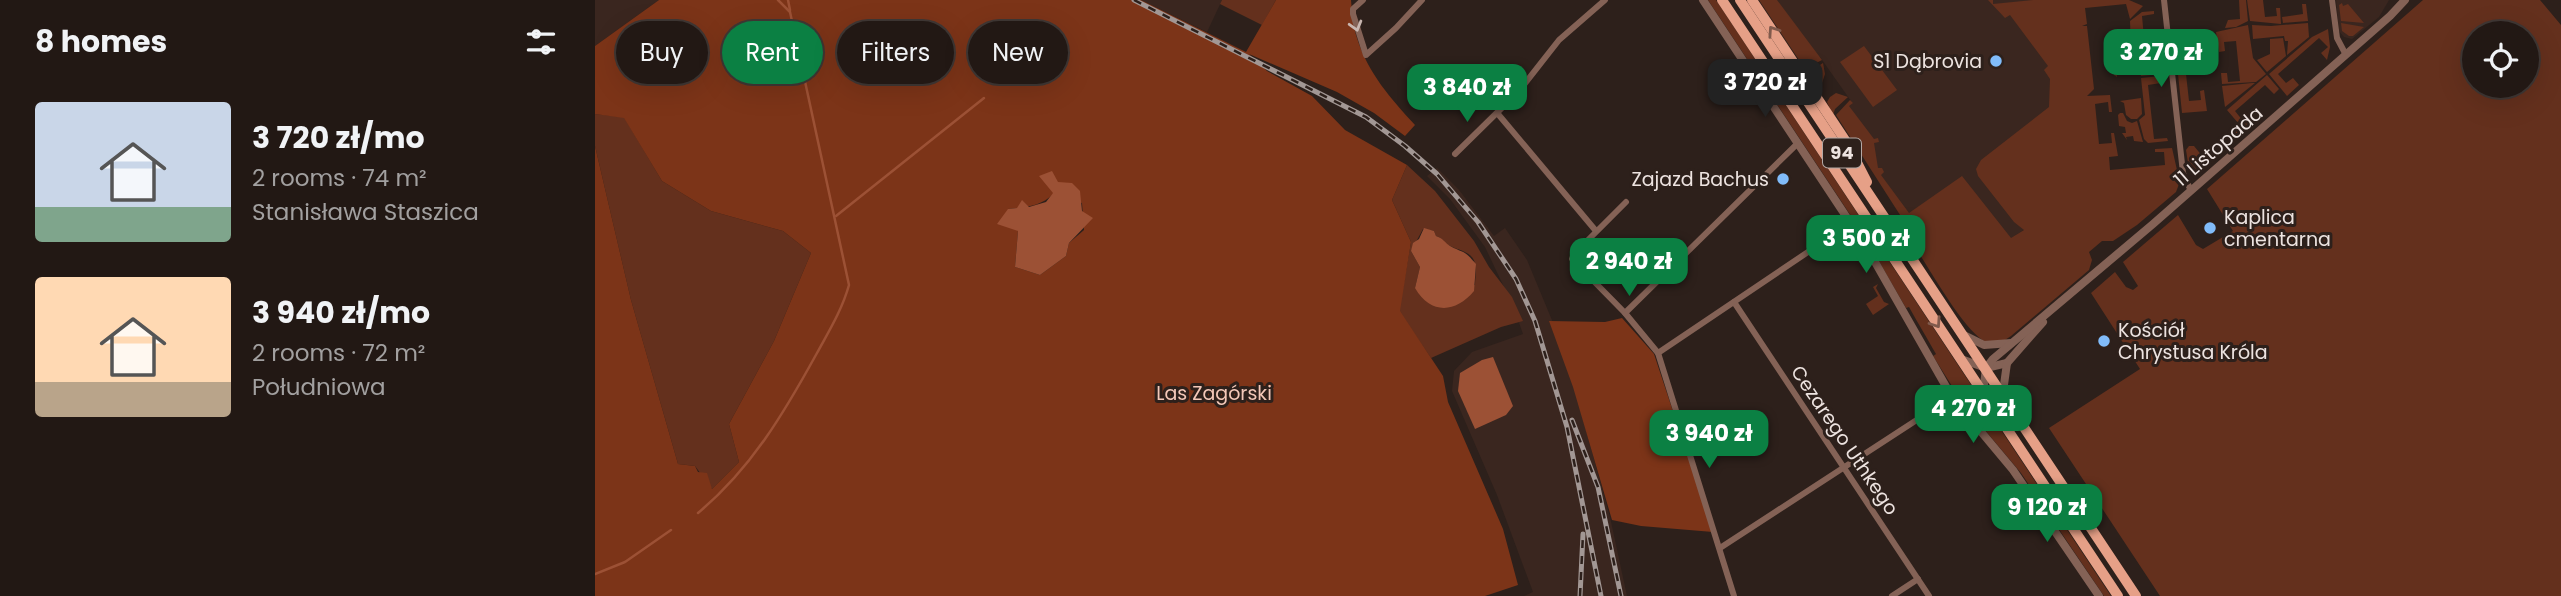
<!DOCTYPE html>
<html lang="en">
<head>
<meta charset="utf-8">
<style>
	body { margin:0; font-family:Poppins,sans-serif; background:#2e2522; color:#f1f3f6; height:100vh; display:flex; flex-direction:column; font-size:26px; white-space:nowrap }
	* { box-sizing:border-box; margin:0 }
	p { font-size:23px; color:#a2a0a0 }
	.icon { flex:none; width:38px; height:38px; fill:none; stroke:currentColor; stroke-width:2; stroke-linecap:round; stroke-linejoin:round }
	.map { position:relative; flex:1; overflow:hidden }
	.panel { display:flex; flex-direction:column; background:#221814; width:595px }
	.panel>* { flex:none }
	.top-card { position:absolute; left:21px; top:21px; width:665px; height:63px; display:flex; gap:14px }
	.tools { position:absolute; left:1867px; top:21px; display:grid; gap:14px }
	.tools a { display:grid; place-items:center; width:77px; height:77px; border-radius:50%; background:#221814; box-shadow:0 7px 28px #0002,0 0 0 2px #3f3734; font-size:35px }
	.price { position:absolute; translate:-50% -60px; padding:0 16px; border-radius:14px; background:#0b8043; color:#fff; font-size:23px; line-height:46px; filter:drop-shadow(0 2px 4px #0008) }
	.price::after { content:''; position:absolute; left:50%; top:42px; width:21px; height:16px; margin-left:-10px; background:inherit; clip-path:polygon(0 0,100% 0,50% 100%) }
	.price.current { background:#222; color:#fff }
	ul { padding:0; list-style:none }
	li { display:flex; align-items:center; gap:21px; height:175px; padding:0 35px }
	li span { display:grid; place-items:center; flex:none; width:196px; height:140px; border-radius:7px; color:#555 }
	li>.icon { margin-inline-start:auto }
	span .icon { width:84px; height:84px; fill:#fffc; stroke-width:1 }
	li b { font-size:30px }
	h2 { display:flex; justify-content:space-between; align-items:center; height:84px; padding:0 35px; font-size:30px }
	.tag { padding:0 24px; border-radius:32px; background:#221814; box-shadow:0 7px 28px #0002,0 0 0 2px #3f3734; font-size:24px; line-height:63px }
	.tag.current { background:#0b8043; color:#fff }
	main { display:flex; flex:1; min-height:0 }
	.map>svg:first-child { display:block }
	.built { fill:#3a261f }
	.green { fill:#64301d; fill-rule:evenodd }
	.forest { fill:#7c3418; fill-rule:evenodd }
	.water { fill:#9c5135 }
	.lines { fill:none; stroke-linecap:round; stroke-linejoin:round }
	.stream { stroke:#9c5135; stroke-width:2.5 }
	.minor { stroke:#846256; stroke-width:6 }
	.tertiary { stroke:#846256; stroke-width:8 }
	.primary { stroke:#e6a087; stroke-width:10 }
	.rail-casing { stroke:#a29794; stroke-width:5 }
	.rail { stroke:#2d201b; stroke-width:2.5; stroke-dasharray:8; stroke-linecap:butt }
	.oneway { stroke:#c8b6b0 }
	.oneway2 { stroke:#805a4c }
	.poi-dot { fill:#81bcfa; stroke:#2d201b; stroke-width:2.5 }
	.labels { text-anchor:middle; stroke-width:6; stroke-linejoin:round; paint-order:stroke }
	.shield { fill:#2d201b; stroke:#b3a8a5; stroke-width:2 }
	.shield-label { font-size:18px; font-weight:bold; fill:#ede3e0 }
	.poi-label { font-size:19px; fill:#ede3e0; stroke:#2d201b; text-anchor:end }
	.street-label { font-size:19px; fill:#ede3e0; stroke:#2d201b }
	.park-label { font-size:19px; fill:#f4c8b8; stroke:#2d201b }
</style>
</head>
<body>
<main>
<section class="panel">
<h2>8 homes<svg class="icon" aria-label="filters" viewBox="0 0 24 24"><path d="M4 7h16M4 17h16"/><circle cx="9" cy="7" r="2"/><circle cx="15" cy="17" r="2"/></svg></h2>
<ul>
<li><span style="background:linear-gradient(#c9d6e8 75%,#7fa58c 0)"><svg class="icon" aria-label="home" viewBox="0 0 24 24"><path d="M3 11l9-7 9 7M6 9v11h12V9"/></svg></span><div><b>3 720 zł/mo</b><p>2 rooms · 74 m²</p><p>Stanisława Staszica</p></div></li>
<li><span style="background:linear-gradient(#ffd9b3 75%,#b9a48a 0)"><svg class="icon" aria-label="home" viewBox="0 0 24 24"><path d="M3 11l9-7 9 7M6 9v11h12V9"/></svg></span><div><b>3 940 zł/mo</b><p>2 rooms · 72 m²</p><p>Południowa</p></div></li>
</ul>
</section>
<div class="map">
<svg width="1966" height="596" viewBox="0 0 1966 596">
	<rect width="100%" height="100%" fill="#2d201b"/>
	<!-- built -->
	<g class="built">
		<path d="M0,0h64l-64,46z"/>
		<path d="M546,0h81l-15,32z"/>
		<path d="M1166,0h286l11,102 -33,127 -20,14 -97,-24 -61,-94 -1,-19 5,-5 -31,-44 -24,-6z"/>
		<path d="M1741,0h53l-10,17 -27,22 -8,-2 -5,-6z"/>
		<path d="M842,168l22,22 35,46 11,-8 22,32 27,65 19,58 37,134 17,79h-103l9,-4 -36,-97 -45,-104 2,-20 18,-19 51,-18 -10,-28 -28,-59 -35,-48 -23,-23z"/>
	</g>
	<!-- green -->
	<g class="green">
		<path d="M627,0h54l-14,25 -42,-21z"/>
		<path d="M1113,0h8l395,596h-7l-83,-123 -57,-68 -31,-49 3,-2c-9,-16 -17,-29 -27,-47l-3,1 -41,-71z"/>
		<path d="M1164,0h18l45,60 -17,9z"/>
		<path d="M1393,0h5v4l40,-4h96l14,6 -13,13 -4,-15 -41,4 2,16 -5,2h5l7,63 -7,7 23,-1 2,17h-3l-1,-10 -13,2 4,40 13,-1 -1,-10h3l4,23 -9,1 1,13 55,-5 -1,-13h-9v-3l17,-1 5,22h2v14l-3,8 -39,33 -24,16h-11l-13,11 3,8 -3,10 -78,66 -6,4 -19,2c-22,-10 -60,-79 -76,-103l-1,-10 -73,-114 14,-15 3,3 -4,3 25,33 4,-1 1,4 -5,1 4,25h4l2,4 -3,3 28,38 53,-37 49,62 13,-8 -10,-8 -36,-46 -2,-7 5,-9 68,-53 1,-28 -6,-9 4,-4 -38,-51 -5,3z"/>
		<path d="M1644,0h7l2,21 -12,6 -11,1 3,-8 12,-1z"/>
		<path d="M1652,0h16l2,17 12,-1 -1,-8h4l1,16 -31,-3z"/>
		<path d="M1828,0h117l21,25v571h-401l-111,-168 91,-59 -49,-76 24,-21 11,15 7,3 5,-4 -15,-24 55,-47 18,30 7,4 30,-18 -26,-42zM1880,33h52v53h-52z"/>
		<path d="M1747,3l1,3 5,-2 16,19 -23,-2 -2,-16z"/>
		<path d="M1707,4h4l2,17 -25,2 -1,-6 21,-3z"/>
		<path d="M1559,11v3l-12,2 5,54 13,-1v5l-19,2 -5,-27 -5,-2 -1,-26 12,-9z"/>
		<path d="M1713,23l1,14 -22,18 1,-14h-3l-1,-5 -31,3 -1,-14 19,1z"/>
		<path d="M1746,23l23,4 -11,9h-4l-7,-5z"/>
		<path d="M1653,25l5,33 13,16 -10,8 -34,2 -1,-11h6l1,9 12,-1 -4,-40 -12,1 1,9 -6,1 -3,-20z"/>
		<path d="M1733,29l2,18 -3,13 -6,-7 7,-6 -9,-9 -41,36 8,9 7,-5 6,7 -12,11 -18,-22 43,-37z"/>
		<path d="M1688,38l3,18 -19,16 -10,-12 13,-6v-15z"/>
		<path d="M1602,39l3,14h-4l-1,-8 -12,2 6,54 12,-1 -1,-9 4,-1 3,21 -25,2 -7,-68 4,-4z"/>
		<path d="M1269,46l33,44 -24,17 -33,-45z"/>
		<path d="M1532,48l8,5 3,15 -21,3v6l-3,-2 -1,-12 7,-2v-9z"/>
		<path d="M1228,63l2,11 -6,18 -13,-18z"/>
		<path d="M1672,75l12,14 -5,5 -9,-9 -30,26 8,10 -4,3 -12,-14z"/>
		<path d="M1566,76v7l-13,2 6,54 13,-1 1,3 -20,2 -4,-4 -5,-19 6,-5 -4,-37z"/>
		<path d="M1657,83h3l-30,24 -3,-21z"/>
		<path d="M1241,93l12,4 -13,12 -2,6 -6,-13 3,-5z"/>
		<path d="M1546,98l1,16 -5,5h-6l-5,-4 -2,-12 -4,-2z"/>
		<path d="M1525,113h3l4,8 5,2 5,-2 6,21 -9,-1 -1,-5 -7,1 1,3 -5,-7h4l-1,-6 -6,-1 -1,-11z"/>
		<path d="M0,114l29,3 38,64 49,30 72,20 28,22 -37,88 -45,83 10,38 -27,27 -17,-23 -17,-2 -47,-164 -36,-154z"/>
		<path d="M1656,116l6,6 -24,21 -5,-7z"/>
		<path d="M1594,146h5l9,11 9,-7 6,7 -17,15 -8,1 -4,-4 -3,-19z"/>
		<path d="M812,165l28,26 39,50 15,26 23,30 11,24 -22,6 -70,31 -32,-47 12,-69 -19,-42zM828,229l11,2 2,5c6,2 7,6 12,9 9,5 24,6 27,18 2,5 0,16 0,22l-60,3 5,-21 -9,-16z"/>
		<path d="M1283,284l-2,4 8,14 5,2 -16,11 -7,-11 12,-8 -5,-9z"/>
	</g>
	<!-- forest -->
	<g class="forest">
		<path d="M64,0h482l105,52 30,-52h75c1,12 2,26 6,38 11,35 34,61 58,87l-10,11 -31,-23 -37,-21 -88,-38 18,17 45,25 33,34 62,35 -15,35 19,42 -11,69 43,65 5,26 55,127 15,56 -33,11h-890v-450l36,154 47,164 17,2 3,6 9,1 5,16 27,-27 -10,-38 45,-83 37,-88 -28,-22 -72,-20 -49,-30 -38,-63 -29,-4v-68zM459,193l28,10 2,27 -15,13 -3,13 -26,19 -25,-8 3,-36 -10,-22c18,-2 33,-2 46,-16z"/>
		<path d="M1027,318l32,36 59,178 -72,-6 -29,-6 -39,-133 -24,-66 56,1z"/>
	</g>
	<!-- water -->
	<g class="water">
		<path d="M457,171l6,11 14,1 8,8 2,20 11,7 -24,25 -3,13 -26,19 -25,-8 3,-36 -21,-7 11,-15 9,-1 5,-8 7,7 17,-5 7,-9 -14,-17z"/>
		<path d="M829,228l10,3 2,5c7,2 9,7 14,10 15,8 13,3 26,18l-2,27c-19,23 -44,23 -59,-3l5,-21 -9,-16 2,-8 6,-4z"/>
		<path d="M898,357l20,49 -7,9 -31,14 -17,-38 2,-18 22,-13z"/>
	</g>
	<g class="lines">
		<!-- stream -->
		<g class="stream">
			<path d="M193,0l2,10"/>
			<path d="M241,216l148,-118"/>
			<path d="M103,513c53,-44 86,-100 119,-160 12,-22 25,-43 32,-68l-59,-273 -12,-12"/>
			<path d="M0,574l30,-12 46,-32"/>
		</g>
		<!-- minor -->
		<g class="minor">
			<path d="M768,0l-10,9v5l13,41 30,-27 26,-28"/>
			<path d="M1569,0l19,173 8,18"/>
			<path d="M1737,0l5,38 9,17"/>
			<path d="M903,114l98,117"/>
			<path d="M860,154l64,-63 40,-51 46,-40"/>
			<path d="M1031,202l-52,52 -2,5 53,54 33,40 76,243"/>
			<path d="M1139,302l195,294"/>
			<path d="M1030,313l173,-170"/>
			<path d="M1063,353l193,-130"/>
			<path d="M1125,548l232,-151"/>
			<path d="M1297,596l26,-17"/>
		</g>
		<!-- tertiary -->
		<g class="tertiary">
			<path d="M1108,0l164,248 85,149 61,73 86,126"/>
			<path d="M1369,335l20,10 27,-2"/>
			<path d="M1366,359l25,9 21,-5"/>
			<path d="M1408,392l4,-29 36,-41"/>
			<path d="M1388,393l3,-25 7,-9 160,-135 237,-208 15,-16"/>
		</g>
		<!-- primary -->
		<g class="primary">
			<path d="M1127,0l396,596"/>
			<path d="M1145,0l396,596"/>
			<path d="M1157,0l95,143 20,39"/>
		</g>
		<!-- rail casing -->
		<g class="rail-casing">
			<g id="rail">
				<path d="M539,0l232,117 39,29 32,28 41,48 38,57 19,42 32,106 34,169"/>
				<path d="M977,420l26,67 23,109"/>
				<path d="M985,596l3,-62"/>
			</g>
		</g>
		<!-- rail -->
		<use href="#rail" class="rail"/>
	</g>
	<!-- one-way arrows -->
	<defs><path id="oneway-chevron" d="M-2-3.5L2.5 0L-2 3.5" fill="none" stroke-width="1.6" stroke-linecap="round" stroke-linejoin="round" transform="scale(1.75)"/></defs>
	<use class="oneway" href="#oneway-chevron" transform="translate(761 26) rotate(74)"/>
	<g class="oneway2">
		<use href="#oneway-chevron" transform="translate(1178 31) rotate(-124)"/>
		<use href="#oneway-chevron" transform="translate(1341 323) rotate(56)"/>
	</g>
	<!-- markers -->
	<g class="poi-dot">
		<circle cx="1401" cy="61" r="7"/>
		<circle cx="1188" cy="179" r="7"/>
		<circle cx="1615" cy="228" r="7"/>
		<circle cx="1509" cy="341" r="7"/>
	</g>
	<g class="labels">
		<!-- shield labels -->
		<rect class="shield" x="1228" y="138.5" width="38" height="29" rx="5"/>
		<g class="shield-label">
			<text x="1247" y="159">94</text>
		</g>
		<!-- poi labels -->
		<g class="poi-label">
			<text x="1387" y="68">S1 Dąbrovia</text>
			<text x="1174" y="186">Zajazd Bachus</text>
			<text x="1629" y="224" text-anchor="start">Kaplica<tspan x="1629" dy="22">cmentarna</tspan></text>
			<text x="1523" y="337" text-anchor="start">Kościół<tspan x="1523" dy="22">Chrystusa Króla</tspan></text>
		</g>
		<!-- street labels -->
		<g class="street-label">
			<text transform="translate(1623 146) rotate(-41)" y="7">11 Listopada</text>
			<text transform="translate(1250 440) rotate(56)" y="7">Cezarego Uthkego</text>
		</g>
		<!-- park labels -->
		<g class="park-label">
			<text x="619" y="400">Las Zagórski</text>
		</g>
	</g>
</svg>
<div class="tools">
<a><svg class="icon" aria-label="locate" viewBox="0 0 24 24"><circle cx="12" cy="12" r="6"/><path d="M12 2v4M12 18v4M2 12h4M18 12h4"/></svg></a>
</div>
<b class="price" style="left:1566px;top:89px">3 270 zł</b>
<b class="price current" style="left:1170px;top:119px">3 720 zł</b>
<b class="price" style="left:872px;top:124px">3 840 zł</b>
<b class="price" style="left:1271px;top:275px">3 500 zł</b>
<b class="price" style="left:1034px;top:298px">2 940 zł</b>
<b class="price" style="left:1378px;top:445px">4 270 zł</b>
<b class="price" style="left:1114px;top:470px">3 940 zł</b>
<b class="price" style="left:1452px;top:544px">9 120 zł</b>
<div class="top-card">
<a class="tag">Buy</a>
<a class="tag current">Rent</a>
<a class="tag">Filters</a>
<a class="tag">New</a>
</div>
</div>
</main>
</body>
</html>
